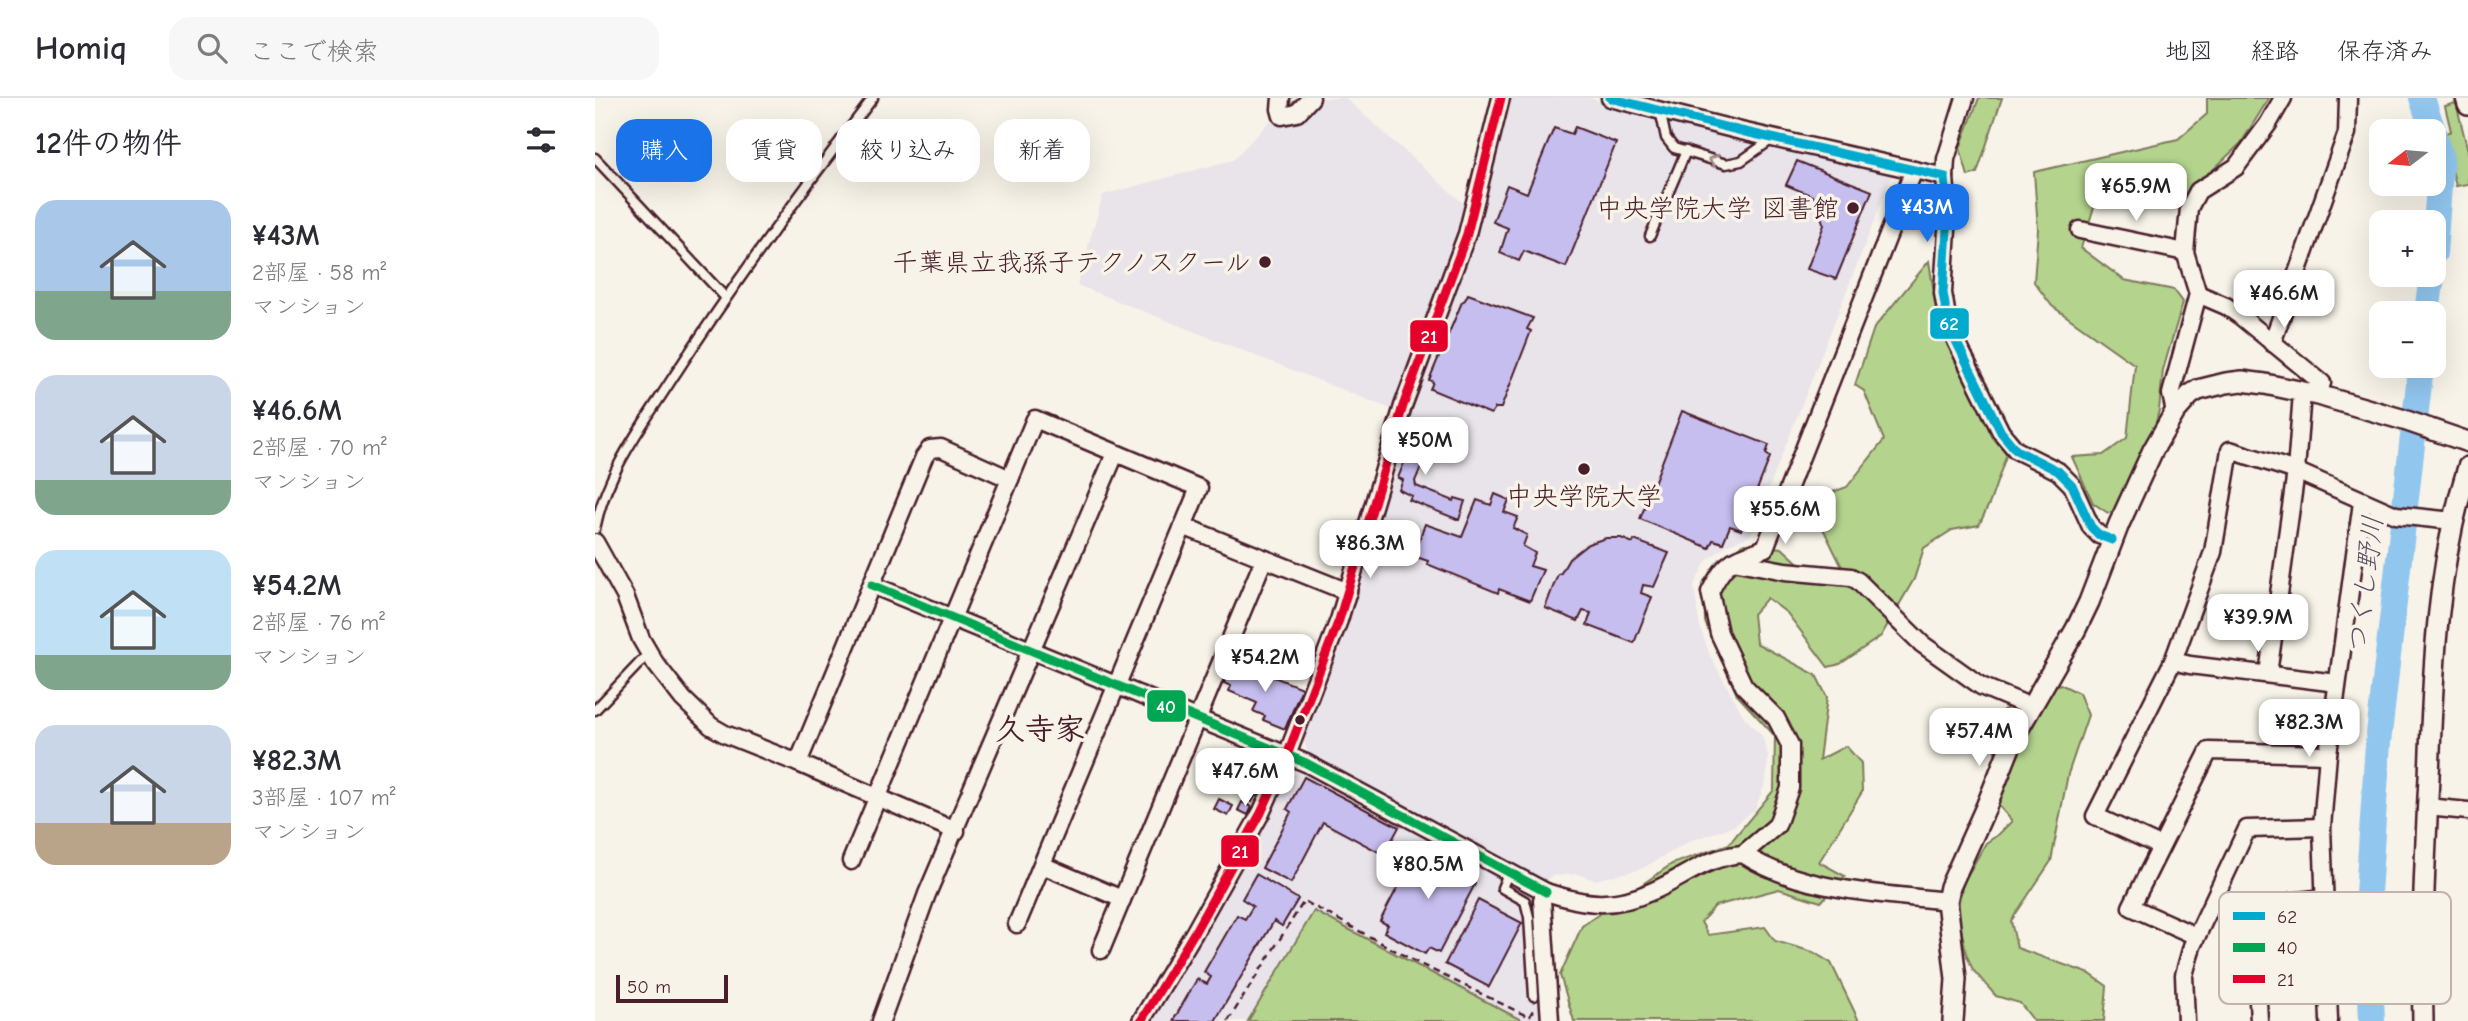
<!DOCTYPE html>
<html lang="ja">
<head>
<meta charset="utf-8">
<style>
	body { margin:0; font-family:"Comic Neue","Klee One",sans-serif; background:#f7f7f7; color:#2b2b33; height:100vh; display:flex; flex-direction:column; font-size:26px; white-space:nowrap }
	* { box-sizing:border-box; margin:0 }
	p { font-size:23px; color:#7c7c81 }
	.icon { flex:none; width:38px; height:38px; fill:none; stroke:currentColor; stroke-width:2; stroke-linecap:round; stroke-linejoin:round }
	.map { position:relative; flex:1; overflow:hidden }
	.panel { display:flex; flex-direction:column; background:#fff; width:595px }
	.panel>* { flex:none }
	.top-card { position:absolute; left:21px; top:21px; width:665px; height:63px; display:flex; gap:14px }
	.needle { width:46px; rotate:254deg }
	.tools { position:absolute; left:1774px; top:21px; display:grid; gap:14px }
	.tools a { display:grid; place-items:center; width:77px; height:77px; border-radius:14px; background:#fff; box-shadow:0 7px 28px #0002; font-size:35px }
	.scale { position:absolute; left:21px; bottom:18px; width:112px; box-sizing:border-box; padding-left:7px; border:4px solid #4a1f2b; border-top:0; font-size:19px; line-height:24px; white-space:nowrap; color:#4a1f2b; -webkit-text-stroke:5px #f7f3e8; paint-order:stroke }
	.price { position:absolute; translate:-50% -60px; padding:0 16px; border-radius:14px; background:#fff; color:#222; font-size:23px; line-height:46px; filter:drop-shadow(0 2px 4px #0008) }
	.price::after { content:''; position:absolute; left:50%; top:42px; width:21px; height:16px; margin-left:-10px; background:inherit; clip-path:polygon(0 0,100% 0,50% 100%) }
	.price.selected { background:#1a73e8; color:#fff }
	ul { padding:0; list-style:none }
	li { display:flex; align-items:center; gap:21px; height:175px; padding:0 35px }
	li span { display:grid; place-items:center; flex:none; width:196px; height:140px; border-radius:21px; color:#555 }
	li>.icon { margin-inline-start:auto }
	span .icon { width:84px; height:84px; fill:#fffc; stroke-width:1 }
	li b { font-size:30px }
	h2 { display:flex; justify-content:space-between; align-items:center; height:84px; padding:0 35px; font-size:30px }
	.pill { padding:0 24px; border-radius:21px; background:#fff; box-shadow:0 7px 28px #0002; font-size:24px; line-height:63px }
	.pill.selected { background:#1a73e8; color:#fff }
	header { display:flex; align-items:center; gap:42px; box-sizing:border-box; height:98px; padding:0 35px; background:#fff; border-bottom:2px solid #e1e1e2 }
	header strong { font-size:33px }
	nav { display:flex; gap:38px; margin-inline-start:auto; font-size:24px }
	.search { width:490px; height:63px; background:#f7f7f7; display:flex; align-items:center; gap:18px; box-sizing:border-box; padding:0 24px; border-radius:21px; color:#7c7c81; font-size:26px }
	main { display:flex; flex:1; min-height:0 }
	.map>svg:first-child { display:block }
	.built { fill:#e9e3ea }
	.green { fill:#b4d48e; stroke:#7f7a5c; stroke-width:2 }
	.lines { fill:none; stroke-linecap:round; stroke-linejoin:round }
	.river { stroke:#91c6ef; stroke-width:26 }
	.building { fill:#c7bef0; stroke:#4a1f2b; stroke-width:2 }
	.service-casing { stroke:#4a1f2b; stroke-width:13 }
	.minor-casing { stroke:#4a1f2b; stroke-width:21 }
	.tertiary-casing { stroke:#4a1f2b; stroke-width:24 }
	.path { stroke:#4a1f2b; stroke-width:2.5; stroke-dasharray:7 5; stroke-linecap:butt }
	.service { stroke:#f7f3e8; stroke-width:8 }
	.minor { stroke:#f7f3e8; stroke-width:16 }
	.tertiary { stroke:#f7f3e8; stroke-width:19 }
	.bus-1-casing { stroke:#f7f3e8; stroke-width:14 }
	.bus-2-casing { stroke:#f7f3e8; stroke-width:14 }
	.bus-3-casing { stroke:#f7f3e8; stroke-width:14 }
	.bus-1 { stroke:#00a9ce; stroke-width:9 }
	.bus-2 { stroke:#00a651; stroke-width:9 }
	.bus-3 { stroke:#e4002b; stroke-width:9 }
	.oneway { stroke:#a0898a }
	.poi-dot { fill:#4a1f2b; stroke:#f7f3e8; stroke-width:2.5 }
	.labels { text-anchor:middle; stroke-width:7; stroke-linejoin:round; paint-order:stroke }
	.poi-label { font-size:26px; fill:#4a1f2b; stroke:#f7f3e8; text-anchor:end }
	.water-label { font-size:28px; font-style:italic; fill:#5f5166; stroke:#f7f3e8 }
	.quarter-label { font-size:30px; font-weight:bold; fill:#4a1f2b; stroke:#f7f3e8 }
	.key { fill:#f7f3e8; stroke:#c3b3af; stroke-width:2 }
	.key-label { font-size:19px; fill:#4a1f2b }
	.line-badge { stroke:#f7f3e8; stroke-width:2.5 }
	.badge-label { font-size:19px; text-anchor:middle; font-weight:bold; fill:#fff }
</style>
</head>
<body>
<header>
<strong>Homiq</strong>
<div class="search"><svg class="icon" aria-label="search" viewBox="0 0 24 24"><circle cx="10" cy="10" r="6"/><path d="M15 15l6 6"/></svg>ここで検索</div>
<nav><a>地図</a><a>経路</a><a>保存済み</a></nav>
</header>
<main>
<section class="panel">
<h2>12件の物件<svg class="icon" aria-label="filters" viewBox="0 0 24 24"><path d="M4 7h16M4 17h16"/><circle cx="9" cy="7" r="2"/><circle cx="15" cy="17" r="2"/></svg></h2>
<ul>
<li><span style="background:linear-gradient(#a9c7e8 65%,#7fa58c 0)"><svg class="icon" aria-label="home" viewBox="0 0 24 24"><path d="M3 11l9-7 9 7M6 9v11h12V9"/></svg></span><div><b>¥43M</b><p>2部屋 · 58 m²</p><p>マンション</p></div></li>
<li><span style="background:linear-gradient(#c9d6e8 75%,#7fa58c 0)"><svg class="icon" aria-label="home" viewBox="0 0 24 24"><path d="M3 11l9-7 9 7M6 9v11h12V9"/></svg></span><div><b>¥46.6M</b><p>2部屋 · 70 m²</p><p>マンション</p></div></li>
<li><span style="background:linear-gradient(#bfe0f5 75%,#7fa58c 0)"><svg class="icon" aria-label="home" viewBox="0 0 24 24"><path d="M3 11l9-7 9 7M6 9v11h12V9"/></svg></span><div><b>¥54.2M</b><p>2部屋 · 76 m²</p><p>マンション</p></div></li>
<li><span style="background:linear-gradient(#c9d6e8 70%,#b9a48a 0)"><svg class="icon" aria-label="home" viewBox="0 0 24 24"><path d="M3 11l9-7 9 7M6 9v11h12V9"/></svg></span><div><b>¥82.3M</b><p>3部屋 · 107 m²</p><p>マンション</p></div></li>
</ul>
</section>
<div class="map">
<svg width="1873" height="923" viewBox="0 0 1873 923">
	<rect width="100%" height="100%" fill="#f7f3e8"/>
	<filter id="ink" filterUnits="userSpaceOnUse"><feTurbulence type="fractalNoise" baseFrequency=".0143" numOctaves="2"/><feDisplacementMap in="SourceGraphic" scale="14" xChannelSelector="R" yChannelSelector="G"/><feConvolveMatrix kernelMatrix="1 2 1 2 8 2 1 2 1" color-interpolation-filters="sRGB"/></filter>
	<g filter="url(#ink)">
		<!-- built -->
		<g class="built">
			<path d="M725,0h25l119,106 -10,35 -63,170 -314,-124 26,-90 130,-35 41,-43 5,4 12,1 10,-5z"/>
			<path d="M914,0h79l305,75 -143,363 -22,8 -22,17 -12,25 5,38 11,32 34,61 18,19 6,20 -2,25 -11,28 -21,17 -44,15 -49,28 -46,11 -18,-6 -26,2 -6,7 -234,-124 -9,-22 27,-67 80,-260 45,-116 20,-61z"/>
			<path d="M709,672l230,122 8,129h-391l92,-158 45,-87z"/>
		</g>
		<!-- green -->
		<g class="green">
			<path d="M1384,0h23l-25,75 -9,3 -8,-28z"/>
			<path d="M1612,0h62l-28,45 -66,63 -78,-8 -16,50 43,32 50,10 9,12 -20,68 -4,40 -7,28 -34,72 -10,3 -15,-10 -21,-46 31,-2 24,-17 8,-73 -83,-59 -18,-24 4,-53 -4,-57 144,-33 29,-25z"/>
			<path d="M1861,5l12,48v33l-12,2 -13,-52 8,-3 -6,-25z"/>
			<path d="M1334,163l4,26 28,85 46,81 -17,49 -11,23 -27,5 -28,18 -10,31 -33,57 -41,28 -12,3 -41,-54 -20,-15 -14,16 3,29 60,32 11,22 -8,63 27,-14 15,17 1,29 -43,70 26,14 -24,26 -42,-13 -64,17 -14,16 7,13 57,-8 10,14 38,11 18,11 28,58h-285l-14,-46 22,-49 90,-62 57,-20 45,-54 1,-54 -38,-41 -32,-73 -1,-41 39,-37 39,4 38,35 22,-16 -30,-61 21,-14 14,-5 37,-47 -20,-49 -9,-6 19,-57z"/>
			<path d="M1465,586l19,9 9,22 -20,59 -17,87 -40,60 6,27 73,26 17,12 -3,35h-70l-14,-18 -24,-7 -23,-26 -6,-14 -10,-45 6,-28 23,-40 13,-9 13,-13 -14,-16 7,-32 -14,-31 12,-32z"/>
			<path d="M719,813l209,110h-275z"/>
		</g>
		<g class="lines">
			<!-- river -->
			<g class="river">
				<path d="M1827,0l11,33"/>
				<path d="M1839,38l7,23 -7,94"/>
				<path d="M1832,215l5,-38"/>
				<path d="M1777,923l-5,-112 11,-166 43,-377"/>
			</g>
		</g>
		<!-- building -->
		<g class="building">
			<path d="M980,29l41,16 -50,124 -42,-16 -5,10 -19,-8 8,-25 -15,-6 14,-37 20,8 27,-65 18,6z"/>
			<path d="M1202,63l75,30 -36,88 -29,-10 17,-44 -11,-29 -27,-11z"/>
			<path d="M873,196l65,24 -6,11 4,2 -30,77h-6l-4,6 -61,-25 3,-7 -4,-2 33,-78 3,-2z"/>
			<path d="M1087,313l87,34 -3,9 4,3 -29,73 -11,-4 -7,17 -10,-3 -4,8 -69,-29z"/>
			<path d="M824,327l18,5 -22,51 1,5 38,15 1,-3 10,3 -6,19 -50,-20 3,-4 -13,-6 4,-10 -5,-2z"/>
			<path d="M900,396l14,6 -5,12 14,5 -5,11 14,7 -4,11 12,7 -5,13 13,4 -13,31 -31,-12 -1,4 -71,-29 1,-3 -15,-5 12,-32 37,13 15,-37 14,5z"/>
			<path d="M1011,440h15l12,5 1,-3 35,13 -15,34 -11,-2 -2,8 11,4 -18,46 -47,-18 4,-12 -8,-2 -5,10 -33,-13 13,-34 3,-1 8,-14 19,-15z"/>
			<path d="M646,566l61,24 -17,41 -22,-9 2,-4 -12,-5 4,-8 -28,-12 2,-5 -7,-3 4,-11 8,3z"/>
			<path d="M657,667l15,8 -15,29 -15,-9z"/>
			<path d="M709,679l95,50 -15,28 -61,-33 -32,61 -29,-15 29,-56 -4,-3z"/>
			<path d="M624,701l14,7 -5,10 -14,-7z"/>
			<path d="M647,704l10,5 -4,8 -10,-5z"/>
			<path d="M837,749l41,21 -6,12 8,4 -36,69 -10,-5 -4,6 -41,-22 4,-7 -8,-4 36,-69 10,5z"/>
			<path d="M661,776l42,25 -16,27 -8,-5 -59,100h-42l24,-42 10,5 4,-7 -7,-5 33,-57 8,4 8,-13 -11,-7z"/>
			<path d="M883,802l44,23 -33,64 -44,-23z"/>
		</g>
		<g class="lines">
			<!-- service casing -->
			<g class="service-casing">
				<g id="service">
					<path d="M1065,12l6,28 8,10 52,16 15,-3 30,-21"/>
					<path d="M0,60l130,139"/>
					<path d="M1055,138l36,-85"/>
					<path d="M0,431c11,-56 47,-103 77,-150 63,-97 130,-189 201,-281"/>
					<path d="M0,612l54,-57"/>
					<path d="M914,773l-7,17 23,13 4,16 5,79"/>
				</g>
			</g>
			<!-- minor casing -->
			<g class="minor-casing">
				<g id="minor">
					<path d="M686,0l-1,11 2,7 15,-3 14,-15"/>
					<path d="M1015,0l131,33 204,46 3,37 -5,79 4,24 9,24 45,91 15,18 42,21 14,14 19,42 8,8 13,5"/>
					<path d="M1350,79l1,-18 19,-61"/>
					<path d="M1485,132l105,22"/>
					<path d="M1603,196l28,12 13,9 83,68 -4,12"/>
					<path d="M1677,245l75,-210 1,-35"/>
					<path d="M1580,314l-4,-18 27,-100 -13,-42 4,-44 9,-17 38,-24 32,-43 15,-26"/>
					<path d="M588,428l165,66"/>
					<path d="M0,444l30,54 16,43 14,24 28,36 28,27 14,8 73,29 158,68"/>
					<path d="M1138,463l52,10 66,6 7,4 64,63 59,42 50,21"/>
					<path d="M277,487l434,178 240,129"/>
					<path d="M1578,563l17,4 147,18"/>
					<path d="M1673,576l28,-203 6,-78"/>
					<path d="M203,665l126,-306 6,-8 11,-1 69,31"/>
					<path d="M1832,709l41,4"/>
					<path d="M1565,748l-65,-30 78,-155 40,-109 17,-102 66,21 100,44 57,6"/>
					<path d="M1148,756l34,-29 13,-37v-43l-14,-27 -32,-32 -25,-53 -9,-41c16,-33 22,-31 55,-44l149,-378"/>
					<path d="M256,763l184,-442 164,69 -182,436"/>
					<path d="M447,767l80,34"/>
					<path d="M1601,838l-65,-29 78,-156 119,3"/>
					<path d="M506,852l163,-391"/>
					<path d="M1733,884l94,-5"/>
					<path d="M286,923l46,-127 188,-440"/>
					<path d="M546,923l53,-88 67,-120 26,-58 52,-135 64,-214 64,-172 34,-136"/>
					<path d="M955,923l-8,-121 4,-8c40,13 67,17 107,-1 30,-13 55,-35 90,-37 58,38 137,39 204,47"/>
					<path d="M1591,923l-2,-46 8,-29 55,-117 75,-2"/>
					<path d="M1664,923l-2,-39 33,-80 34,-4"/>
					<path d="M1734,923l-7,-194 6,-73 34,-252"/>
				</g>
			</g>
			<!-- tertiary casing -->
			<g class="tertiary-casing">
				<g id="tertiary">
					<path d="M1871,0l2,7"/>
					<path d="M1358,923l3,-42 -9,-78 3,-14 36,-80 28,-70 62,-108 13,-27 30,-78 34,-74 22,-38 15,-17 8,-5 28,-7 16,-2 23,3 53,11 83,24 67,23"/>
					<path d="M1828,923c-2,-81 2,-163 6,-244 4,-105 7,-209 39,-310"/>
				</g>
			</g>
			<!-- path -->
			<path class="path" d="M633,923l76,-120 114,62 111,54 4,-7"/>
			<!-- service -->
			<use href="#service" class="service"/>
			<!-- minor -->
			<use href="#minor" class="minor"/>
			<!-- tertiary -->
			<use href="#tertiary" class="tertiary"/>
			<!-- bus-1 casing -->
			<g class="bus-1-casing">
				<path id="bus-1" d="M1015,0l131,33 204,46 3,37 -5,79 4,24 9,24 45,91 15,18 42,21 14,14 19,42 8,8 13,5"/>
			</g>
			<!-- bus-2 casing -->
			<g class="bus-2-casing">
				<path id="bus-2" d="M277,487l434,178 240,129"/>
			</g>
			<!-- bus-3 casing -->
			<g class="bus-3-casing">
				<path id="bus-3" d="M546,923l53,-88 67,-120 26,-58 52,-135 64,-214 64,-172 34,-136"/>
			</g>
			<!-- bus-1 -->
			<use href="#bus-1" class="bus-1"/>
			<!-- bus-2 -->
			<use href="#bus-2" class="bus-2"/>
			<!-- bus-3 -->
			<use href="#bus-3" class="bus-3"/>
		</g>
		<!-- one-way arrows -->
		<defs><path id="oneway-chevron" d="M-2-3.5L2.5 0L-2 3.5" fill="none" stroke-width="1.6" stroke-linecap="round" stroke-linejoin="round" transform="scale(1.75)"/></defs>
		<use class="oneway" href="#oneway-chevron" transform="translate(1118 62) rotate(-163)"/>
	</g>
	<!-- markers -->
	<g class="poi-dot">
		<circle cx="1258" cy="110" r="7"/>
		<circle cx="670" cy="164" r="7"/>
		<circle cx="989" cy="371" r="7"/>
		<circle cx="705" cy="622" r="6"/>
	</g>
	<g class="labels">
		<!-- poi labels -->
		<g class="poi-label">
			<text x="1244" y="119">中央学院大学 図書館</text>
			<text x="656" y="173">千葉県立我孫子テクノスクール</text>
			<text x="989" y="407" text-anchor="middle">中央学院大学</text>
		</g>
		<!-- water labels -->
		<g class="water-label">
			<text transform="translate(1769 487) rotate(-83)" y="10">つくし野川</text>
		</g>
		<!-- quarter labels -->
		<g class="quarter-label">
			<text x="445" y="641">久寺家</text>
		</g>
	</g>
	<!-- legend -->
	<rect x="1624" y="794" width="232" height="112" rx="10" class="key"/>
	<rect x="1638" y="814" width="32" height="8" fill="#00a9ce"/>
	<rect x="1638" y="845" width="32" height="9" fill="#00a651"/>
	<rect x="1638" y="877" width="32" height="8" fill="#e4002b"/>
	<g class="key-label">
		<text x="1682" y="825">62</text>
		<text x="1682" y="856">40</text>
		<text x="1682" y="888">21</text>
	</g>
	<g class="line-badge">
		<rect x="1334" y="209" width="41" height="33" rx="7" fill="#00a9ce"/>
		<rect x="814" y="221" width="40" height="34" rx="7" fill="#e4002b"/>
		<rect x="551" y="591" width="41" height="34" rx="7" fill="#00a651"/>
		<rect x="625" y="736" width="40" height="34" rx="7" fill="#e4002b"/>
	</g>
	<g class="badge-label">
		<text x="1354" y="232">62</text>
		<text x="834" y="245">21</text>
		<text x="571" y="615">40</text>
		<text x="645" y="760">21</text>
	</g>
</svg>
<div class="tools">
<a><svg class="needle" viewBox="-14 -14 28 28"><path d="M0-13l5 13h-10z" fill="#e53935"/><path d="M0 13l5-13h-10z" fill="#7c7c81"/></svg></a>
<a>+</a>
<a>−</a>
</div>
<div class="scale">50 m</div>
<b class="price" style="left:1541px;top:125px">¥65.9M</b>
<b class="price selected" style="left:1332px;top:146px">¥43M</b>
<b class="price" style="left:1689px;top:232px">¥46.6M</b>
<b class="price" style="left:830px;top:379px">¥50M</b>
<b class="price" style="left:1190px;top:448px">¥55.6M</b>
<b class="price" style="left:775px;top:482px">¥86.3M</b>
<b class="price" style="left:1663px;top:556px">¥39.9M</b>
<b class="price" style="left:670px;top:596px">¥54.2M</b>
<b class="price" style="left:1714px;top:661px">¥82.3M</b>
<b class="price" style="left:1384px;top:670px">¥57.4M</b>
<b class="price" style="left:650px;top:710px">¥47.6M</b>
<b class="price" style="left:833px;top:803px">¥80.5M</b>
<div class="top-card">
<a class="pill selected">購入</a>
<a class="pill">賃貸</a>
<a class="pill">絞り込み</a>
<a class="pill">新着</a>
</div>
</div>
</main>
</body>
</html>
